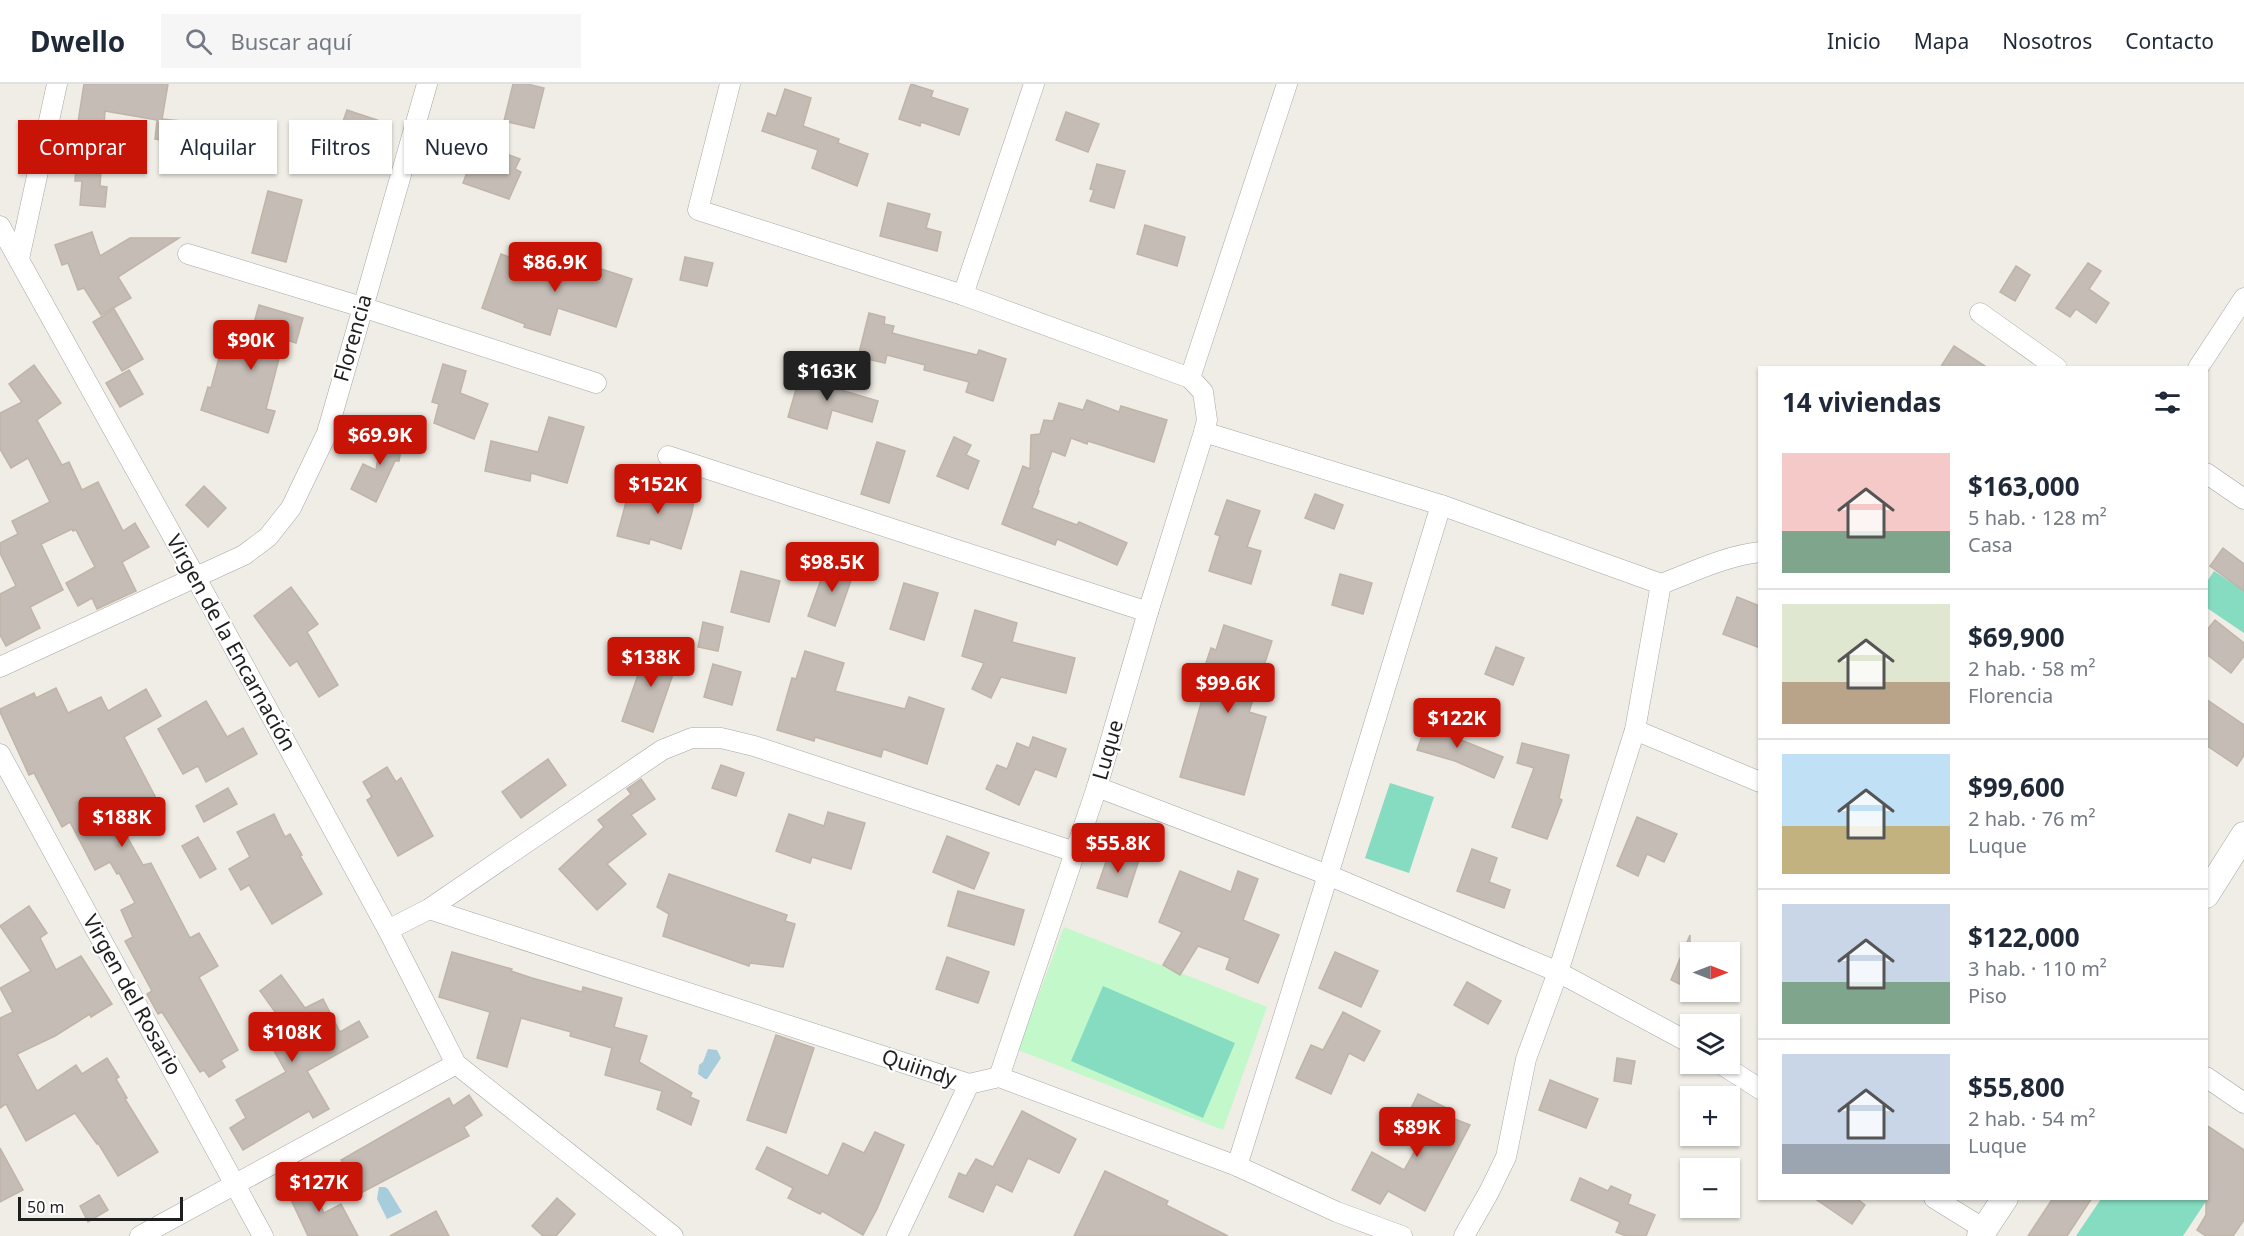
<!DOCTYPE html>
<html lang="es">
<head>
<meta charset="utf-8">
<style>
	body { margin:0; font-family:"Noto Sans",sans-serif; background:#f6f6f7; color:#1f2937; height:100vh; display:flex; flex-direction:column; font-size:22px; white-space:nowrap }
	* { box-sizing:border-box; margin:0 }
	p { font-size:20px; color:#747a83 }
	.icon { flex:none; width:33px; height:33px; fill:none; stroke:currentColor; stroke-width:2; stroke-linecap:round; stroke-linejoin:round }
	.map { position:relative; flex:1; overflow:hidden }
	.sheet { position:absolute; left:1758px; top:282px; width:450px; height:834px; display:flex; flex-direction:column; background:#fff; border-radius:0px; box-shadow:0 2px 4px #0004 }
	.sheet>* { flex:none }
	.banner { position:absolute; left:18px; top:36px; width:570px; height:54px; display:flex; gap:12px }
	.needle { width:39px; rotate:90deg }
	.tools { position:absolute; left:1680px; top:858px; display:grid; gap:12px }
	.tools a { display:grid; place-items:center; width:60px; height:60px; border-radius:0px; background:#fff; box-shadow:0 2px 4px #0004; font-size:30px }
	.scale { position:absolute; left:18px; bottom:15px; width:165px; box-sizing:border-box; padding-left:6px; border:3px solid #1f1f1f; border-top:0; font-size:16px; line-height:21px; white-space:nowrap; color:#1f1f1f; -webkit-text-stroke:4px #fff; paint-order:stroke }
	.price { position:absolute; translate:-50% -51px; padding:0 14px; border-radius:6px; background:#c71406; color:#fff; font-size:20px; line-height:39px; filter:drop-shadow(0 2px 3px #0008) }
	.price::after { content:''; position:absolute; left:50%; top:36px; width:18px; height:14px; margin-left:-9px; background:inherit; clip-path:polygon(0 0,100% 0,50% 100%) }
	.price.on { background:#222; color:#fff }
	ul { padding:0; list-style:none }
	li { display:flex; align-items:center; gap:18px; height:150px; padding:0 24px }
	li+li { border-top:2px solid #e0e1e3 }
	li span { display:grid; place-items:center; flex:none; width:168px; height:120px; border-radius:0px; color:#555 }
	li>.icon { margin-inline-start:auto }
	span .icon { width:72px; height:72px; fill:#fffc; stroke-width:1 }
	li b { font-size:26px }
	h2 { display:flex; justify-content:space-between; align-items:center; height:72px; padding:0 24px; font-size:26px }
	.chip { padding:0 21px; border-radius:0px; background:#fff; box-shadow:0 2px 4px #0004; font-size:21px; line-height:54px }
	.chip.on { background:#c71406; color:#fff }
	header { display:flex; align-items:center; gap:36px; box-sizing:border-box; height:84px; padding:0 30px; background:#fff; border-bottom:2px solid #e0e1e3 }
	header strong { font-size:28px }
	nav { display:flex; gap:33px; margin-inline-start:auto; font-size:21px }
	.search { width:420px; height:54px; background:#f6f6f7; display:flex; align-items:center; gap:15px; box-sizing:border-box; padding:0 21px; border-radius:0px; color:#747a83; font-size:22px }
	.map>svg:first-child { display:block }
	.park { fill:#c3f8cb }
	.pitch { fill:#85dcc1 }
	.water { fill:#a7ccdb }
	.building { fill:#c4bcb5; stroke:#c0b4a8; stroke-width:1.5 }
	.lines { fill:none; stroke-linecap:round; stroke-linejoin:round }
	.minor-casing { stroke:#a6a6a6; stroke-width:21 }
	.tertiary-casing { stroke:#a6a6a6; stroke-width:27 }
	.minor { stroke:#fff; stroke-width:20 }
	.tertiary { stroke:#fff; stroke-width:26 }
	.labels { text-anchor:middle; stroke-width:4.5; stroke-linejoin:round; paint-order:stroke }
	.street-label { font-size:21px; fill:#1f1f1f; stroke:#fff }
</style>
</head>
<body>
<header>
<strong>Dwello</strong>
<div class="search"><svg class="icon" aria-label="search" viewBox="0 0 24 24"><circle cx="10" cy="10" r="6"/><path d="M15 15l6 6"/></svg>Buscar aquí</div>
<nav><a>Inicio</a><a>Mapa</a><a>Nosotros</a><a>Contacto</a></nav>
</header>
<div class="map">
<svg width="2244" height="1152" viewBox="0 0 2244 1152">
	<rect width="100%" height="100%" fill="#efede5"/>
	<!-- park -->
	<path class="park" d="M1064,843l203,80 -44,123 -205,-80z"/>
	<!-- pitch -->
	<g class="pitch">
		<path d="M2214,487l30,20v42l-37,-25 -1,-25z"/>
		<path d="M1390,699l44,14 -25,76 -44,-15z"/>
		<path d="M1103,902l132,57 -32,75 -132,-57z"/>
		<path d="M2216,1102l-33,50h-107l25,-37 105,-1z"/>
	</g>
	<!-- water -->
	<g class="water">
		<path d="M708,965l9,1 4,8 -14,21h-2l-7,-5 1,-9 4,-3z"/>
		<path d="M379,1103h6l3,2 14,23 -15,7 -10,-20z"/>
	</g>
	<!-- building -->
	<g class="building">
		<path d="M84,0h84l-6,35 19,2 -3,21 -23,-3 2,-19 -52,-9 -5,75 7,1 -2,20 -25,-2 2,-24h-7l4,-58 -1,-1z"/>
		<path d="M513,0h14l17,4 -10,40 -30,-7z"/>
		<path d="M911,0l22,7 -2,6 37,12 -9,26 -38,-13 -1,4 -21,-7z"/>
		<path d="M785,5l26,9 -8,28 36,13 -1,4 30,11 -11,32 -45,-18 6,-18 -56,-19 6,-18 8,3z"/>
		<path d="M347,26l36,12 -6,18 -36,-13z"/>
		<path d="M1066,28l33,12 -11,28 -32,-12z"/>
		<path d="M478,59l42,16 -5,10 6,3 -12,27 -46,-16z"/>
		<path d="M1097,80l28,7 -11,37 -24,-7 4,-11 -4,-1z"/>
		<path d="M268,107l34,9 -16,62 -34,-9z"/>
		<path d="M888,119l42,11 -4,14 15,4 -4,19 -57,-15z"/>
		<path d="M1145,141l40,12 -8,29 -40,-12z"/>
		<path d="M92,148l8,24 30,-18h49l-61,39 13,21 -30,17 -17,-27 -6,2 -10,-27 -6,2 -7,-20z"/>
		<path d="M501,170l42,15 5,-13 48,16 2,-4 34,11 -16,48 -58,-19 -8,27 -26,-8 1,-3 -43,-16z"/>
		<path d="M685,173l28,6 -6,23 -27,-6z"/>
		<path d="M2088,179l13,8 -12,18 20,14 -13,20 -20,-14 -6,8 -14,-9z"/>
		<path d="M2016,182l14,9 -15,26 -15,-9z"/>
		<path d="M259,221l44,13 -7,25 -12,-4 -18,70 9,2 -7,22 -67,-23 7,-23 3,1 13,-49 24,6z"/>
		<path d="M114,225l29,50 -21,12 -29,-49z"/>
		<path d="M869,229l16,4 -1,7 10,2 -2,7 85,22 2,-5 27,9 -13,42 -27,-9 3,-10 -45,-12 1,-5 -38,-10 -2,8 -27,-6z"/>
		<path d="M1954,262l34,22h-48z"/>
		<path d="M443,280l23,7 -6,22 28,11 -14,35 -40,-16 5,-19 -7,-2z"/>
		<path d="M34,281l27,38 -24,17 25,45 7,-3 13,28 16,-8 25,49 12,-8 14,24 -27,15 14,29 -39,18 -5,-11 -14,8 -12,-23 29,-16 -19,-37 -3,1 -1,-2 -31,15 22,46 -33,17 10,21 -34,18 -6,-11v-41l16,-8 -16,-33v-10l18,-9 -6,-13 38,-19 -22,-44 -17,10 -11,-19v-36l22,-11 -13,-18z"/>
		<path d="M129,286l14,24 -23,13 -14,-24z"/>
		<path d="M801,288l39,12 -2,5 40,12 -6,21 -40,-12 -5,19 -39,-12z"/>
		<path d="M1087,316l32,12 2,-6 46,14 -13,42 -66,-21 -1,3 -16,-6 -6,18 -13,-5 -14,39 1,1 -7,17 45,17 2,-3 48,21 -10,22 -60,-26 -2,6 -53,-21 21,-58 7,3 1,-34 9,-1 4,-14 9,1 6,-18 24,7z"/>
		<path d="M549,333l35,10 -17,56 -36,-10 -1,8 -45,-10 6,-30 47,11z"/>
		<path d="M383,344l21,4 -5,29h-4l-19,41 -25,-13 12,-25 13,6z"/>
		<path d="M954,353l17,8 -5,10 13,6 -11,28 -31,-13z"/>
		<path d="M877,358l28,9 -16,52 -28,-9z"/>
		<path d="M666,398l30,6 -4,24 -11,37 -31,-10 -1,5 -32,-8 13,-49 33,9z"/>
		<path d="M204,402l22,22 -18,19 -22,-22z"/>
		<path d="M1315,410l28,11 -9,24 -29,-11z"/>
		<path d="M1227,416l33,11 -13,36 14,4 -10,33 -42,-13 11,-35 -5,-2z"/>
		<path d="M2223,464l21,16v27l-34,-25z"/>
		<path d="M828,476l27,9 -20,57 -27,-10z"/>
		<path d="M741,487l39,10 -11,41 -38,-10z"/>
		<path d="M1340,490l32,9 -9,31 -31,-9z"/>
		<path d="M904,499l34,10 -14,47 -34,-11z"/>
		<path d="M291,503l27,37 -11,8 31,53 -19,12 -22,-36 -7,5 -36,-50z"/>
		<path d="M1737,513l23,9v42l-37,-14z"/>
		<path d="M975,526l42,13 -5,19 63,16 -9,35 -65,-16 -10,21 -19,-9 12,-26 -22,-7z"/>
		<path d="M2215,536l29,23v13l-13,17 -25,-19v-23z"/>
		<path d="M703,538l20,5 -5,24 -20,-4z"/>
		<path d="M1224,541l48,16 -23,71 17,5 -22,78 -64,-18 31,-109 -6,-2 6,-18 5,2z"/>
		<path d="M649,559l31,11 -27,78 -31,-11z"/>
		<path d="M1496,563l28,11 -11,27 -28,-11z"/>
		<path d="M805,567l39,12 -9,28 70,18 4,-12 35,12 -17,55 -44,-15 -2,8 -66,-20 -1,4 -37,-11 15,-52 4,1z"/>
		<path d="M713,580l28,8 -9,33 -28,-8z"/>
		<path d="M56,604l12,25 33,-16 7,14 38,-22 15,27 -37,21 36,69 -39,20 22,39 8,-2 39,75 9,-5 19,33 -19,11 39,73 -17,10 4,7 -16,10 -5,-7 -4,2 -38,-60 -4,2 -11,-20 5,-3 -27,-50 8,-4 -12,-27 14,-7 -16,-30 -2,1 -7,-12 -15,8 -25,-48 -8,5 -28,-54 -5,2 -29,-63v-3l34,-16 2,5z"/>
		<path d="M2206,615l38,26v30l-7,11 -31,-21z"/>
		<path d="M206,617l21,36 16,-9 14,26 -51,28 -8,-16 -15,8 -25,-45z"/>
		<path d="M1428,635l36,12 -3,9 42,17 -9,21 -39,-17 -38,-11z"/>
		<path d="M1033,653l33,12 -10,28 -21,-8 -16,36 -33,-16 11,-24 10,4 10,-26 12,5z"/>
		<path d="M1522,659l47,12 -10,43 3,2 -15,39 -35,-12 22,-59 -17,-5z"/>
		<path d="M548,675l18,26 -45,33 -19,-26z"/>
		<path d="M721,681l23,8 -8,23 -24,-8z"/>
		<path d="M387,683l9,15 5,-4 32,58 -35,20 -31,-56 5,-3 -9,-15z"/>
		<path d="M641,695l14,20 -24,16 15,19 -39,30 19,20 -29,26 -38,-41 45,-42 -6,-7 33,-26 -4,-5z"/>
		<path d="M228,704l9,16 -33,18 -8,-16z"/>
		<path d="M828,728l37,11 -14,46 -39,-12 -2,6 -34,-12 13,-37 35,12z"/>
		<path d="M274,730l11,23 5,-3 12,21 -2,1 22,38 -50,30 -23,-39 -8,5 -12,-21 21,-12 -13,-25z"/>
		<path d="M1637,733l40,17 -13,28 -17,-8 -9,22 -21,-10z"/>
		<path d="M947,752l42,17 -15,36 -41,-17z"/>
		<path d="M198,753l18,32 -16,9 -18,-32z"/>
		<path d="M1472,765l25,9 -8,24 21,8 -6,18 -47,-17z"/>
		<path d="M1110,766l29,10 -12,37 -30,-9z"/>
		<path d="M1180,787l51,21 7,-21 20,8 -15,41 36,15 -21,48 -32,-14 4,-11 -32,-12 -18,29 -17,-10 19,-33 -23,-10z"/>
		<path d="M669,790l118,41 -2,6 10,3 -12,43 -33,-4 -1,3 -86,-30 6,-22 -12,-7z"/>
		<path d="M958,807l66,19 -10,35 -66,-19z"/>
		<path d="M29,822l18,27 -7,5 16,32 25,-14 31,48 -21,13 -1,-3 -35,22 -38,18 20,37 39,-26 6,9 25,-16 12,19 -3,2 11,19 -2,1 33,53 -40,24 -20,-33 -1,1 -22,-31 -49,28 -20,-37 -6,4v-90l13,-6 -13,-24 31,-17 -31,-45z"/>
		<path d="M1690,851v54l-19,-9z"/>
		<path d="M452,868l60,17 -1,2 21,7 50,14 1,-5 39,11 -8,29 33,9 -8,26 53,31 -2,4 9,4 -8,24 -34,-16 5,-18 -57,-16 7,-27 -42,-12 1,-4 -50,-14 -14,49 -30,-9 13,-46 -51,-15z"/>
		<path d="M1335,868l43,19 -17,36 -42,-19z"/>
		<path d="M947,873l42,15 -11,31 -42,-14z"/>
		<path d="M281,891l24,33 18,-9 17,33 19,-11 9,16 -61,34 22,38 -16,9 -4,-7 -66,39 -13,-22 16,-10 -10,-18 50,-28 -26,-46 18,-10 -18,-25z"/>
		<path d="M1467,898l34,19 -13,23 -34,-19z"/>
		<path d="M1343,928l37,19 -16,30 -15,-8 -18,41 -35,-16 15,-33 12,5z"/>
		<path d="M776,951l38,13 -28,85 -39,-13z"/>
		<path d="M1617,974l18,3 -4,23 -17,-3z"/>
		<path d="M1550,996l48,19 -12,29 -47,-18z"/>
		<path d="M1418,1010l37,18 -3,6 18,7 -45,86 -37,-20 -8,13 -28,-14 20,-38 32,18 21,-37 -21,-10z"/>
		<path d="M469,1011l13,20 -18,12 5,9 -110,58 -18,-34 108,-62 4,8z"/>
		<path d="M1022,1027l54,28 -17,34 -31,-15 -16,34 -16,-8 -13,28 -34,-15 10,-24 7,3 10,-17 17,8z"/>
		<path d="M2206,1041l38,25v70l-11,16h-27l-9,-6 9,-15z"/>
		<path d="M875,1048l29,13 -27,64 -14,26 -41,-24 -2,3 -32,-16 5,-10 -37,-19 11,-22 61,29 15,-33 21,10z"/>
		<path d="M0,1064l23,42 -23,12z"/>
		<path d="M1105,1087l63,30 -2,4 62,31h-154z"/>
		<path d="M308,1094l16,35 17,-9 17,32h-50l-22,-47z"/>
		<path d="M1580,1094l28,13 3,-5 20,9 -3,9 27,11 -9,21h-20l-10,-4 4,-10 -49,-22z"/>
		<path d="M99,1111l9,15 -20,12 -8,-16z"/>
		<path d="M557,1114l18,16 -19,22h-13l-11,-10z"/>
		<path d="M1814,1114h42l9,7 -13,19z"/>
		<path d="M2053,1114h39l-25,38h-39z"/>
		<path d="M436,1127l13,25h-59z"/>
	</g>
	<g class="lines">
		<!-- minor casing -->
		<g class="minor-casing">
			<g id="minor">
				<path d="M730,0l-32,126 265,85 227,83"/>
				<path d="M0,142l196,352 192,352 68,134 217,172"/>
				<path d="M188,170l174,53 234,76"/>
				<path d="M19,175l38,-175"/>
				<path d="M963,211l71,-211"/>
				<path d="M1980,229l77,55"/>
				<path d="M2198,284l46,-70"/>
				<path d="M1204,348l237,73 220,79c32,-12 64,-28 99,-32"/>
				<path d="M668,372l480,156"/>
				<path d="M2206,389l38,26"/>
				<path d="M0,583l244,-112 24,-18 23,-29 36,-75 100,-349"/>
				<path d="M1635,646l125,52"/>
				<path d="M0,670l263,482"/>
				<path d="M1097,703l231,88 230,97 132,71"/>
				<path d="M429,825l540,175 30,-7 238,89 100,46 65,24"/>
				<path d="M388,846l41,-21 233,-159 30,-12h29l33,8 321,106"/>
				<path d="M1721,980l39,25"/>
				<path d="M999,993l98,-290 51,-175 56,-180 3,-12 -4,-28 -13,-14 97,-294"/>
				<path d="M2206,993l38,26"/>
				<path d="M1237,1082l91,-291 113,-370"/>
				<path d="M1934,1114l50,31"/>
				<path d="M140,1152l316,-172"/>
				<path d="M897,1152l72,-152"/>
				<path d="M1464,1152l25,-44 17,-35 20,-98 32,-87 77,-242 26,-146"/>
			</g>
		</g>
		<!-- tertiary casing -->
		<g class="tertiary-casing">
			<g id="tertiary">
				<path d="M2206,811l38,-60"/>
				<path d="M1980,1152l25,-38"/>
			</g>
		</g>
		<!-- minor -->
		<use href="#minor" class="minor"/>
		<!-- tertiary -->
		<use href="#tertiary" class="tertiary"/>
	</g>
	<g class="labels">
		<!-- street labels -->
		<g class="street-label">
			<text transform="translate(353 254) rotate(-74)" y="7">Florencia</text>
			<text transform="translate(231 559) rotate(61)" y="7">Virgen de la Encarnación</text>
			<text transform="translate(1108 666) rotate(-74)" y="7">Luque</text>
			<text transform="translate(132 911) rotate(61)" y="7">Virgen del Rosario</text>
			<text transform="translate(919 984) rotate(18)" y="7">Quiindy</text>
		</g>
	</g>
</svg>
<div class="tools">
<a><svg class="needle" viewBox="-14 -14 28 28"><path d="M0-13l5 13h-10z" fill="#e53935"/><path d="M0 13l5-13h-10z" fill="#747a83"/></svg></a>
<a><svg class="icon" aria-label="layers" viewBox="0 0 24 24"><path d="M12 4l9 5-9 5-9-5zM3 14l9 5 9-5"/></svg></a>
<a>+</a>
<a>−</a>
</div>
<div class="scale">50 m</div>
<b class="price" style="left:555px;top:209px">$86.9K</b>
<b class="price" style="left:251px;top:287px">$90K</b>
<b class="price on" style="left:827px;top:318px">$163K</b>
<b class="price" style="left:380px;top:382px">$69.9K</b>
<b class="price" style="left:658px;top:431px">$152K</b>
<b class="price" style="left:832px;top:509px">$98.5K</b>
<b class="price" style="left:651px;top:604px">$138K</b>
<b class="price" style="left:1228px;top:630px">$99.6K</b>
<b class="price" style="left:1457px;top:665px">$122K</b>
<b class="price" style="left:122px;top:764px">$188K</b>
<b class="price" style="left:1118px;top:790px">$55.8K</b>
<b class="price" style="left:292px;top:979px">$108K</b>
<b class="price" style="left:1417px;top:1074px">$89K</b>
<b class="price" style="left:319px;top:1129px">$127K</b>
<div class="banner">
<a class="chip on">Comprar</a>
<a class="chip">Alquilar</a>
<a class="chip">Filtros</a>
<a class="chip">Nuevo</a>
</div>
<section class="sheet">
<h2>14 viviendas<svg class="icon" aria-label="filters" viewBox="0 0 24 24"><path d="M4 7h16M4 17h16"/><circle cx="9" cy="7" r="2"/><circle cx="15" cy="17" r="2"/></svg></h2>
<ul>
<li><span style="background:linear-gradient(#f6c9c9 65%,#7fa58c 0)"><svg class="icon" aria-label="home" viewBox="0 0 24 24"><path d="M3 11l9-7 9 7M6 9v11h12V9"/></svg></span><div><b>$163,000</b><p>5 hab. · 128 m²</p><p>Casa</p></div></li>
<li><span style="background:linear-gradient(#dfe7d0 65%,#b9a48a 0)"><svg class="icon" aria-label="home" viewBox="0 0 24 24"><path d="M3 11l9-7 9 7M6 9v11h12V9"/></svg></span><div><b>$69,900</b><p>2 hab. · 58 m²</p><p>Florencia</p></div></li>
<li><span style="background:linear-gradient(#bfe0f5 60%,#c2b280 0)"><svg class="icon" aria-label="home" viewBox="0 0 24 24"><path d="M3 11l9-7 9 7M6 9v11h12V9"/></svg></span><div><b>$99,600</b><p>2 hab. · 76 m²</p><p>Luque</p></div></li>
<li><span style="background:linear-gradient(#c9d6e8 65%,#7fa58c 0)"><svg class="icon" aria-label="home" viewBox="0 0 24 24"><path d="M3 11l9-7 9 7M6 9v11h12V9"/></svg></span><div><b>$122,000</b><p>3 hab. · 110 m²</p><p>Piso</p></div></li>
<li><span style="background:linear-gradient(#c9d6e8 75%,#9aa5b1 0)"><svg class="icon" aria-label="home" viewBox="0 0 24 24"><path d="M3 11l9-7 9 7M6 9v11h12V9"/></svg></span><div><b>$55,800</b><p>2 hab. · 54 m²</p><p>Luque</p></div></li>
</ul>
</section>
</div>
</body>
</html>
